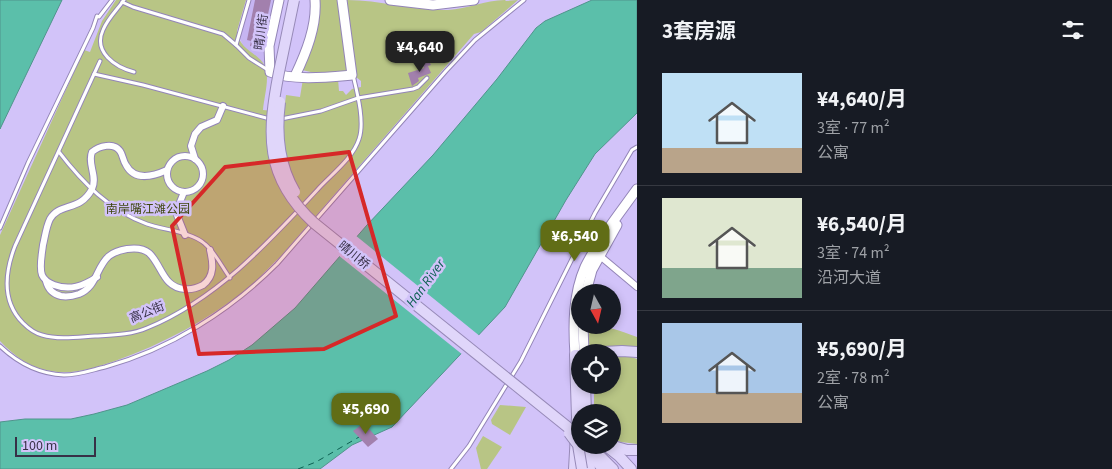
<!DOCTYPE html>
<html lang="zh">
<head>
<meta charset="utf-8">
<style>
	body { margin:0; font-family:"Source Sans 3","Noto Sans SC",sans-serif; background:#20242c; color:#f1f3f6; height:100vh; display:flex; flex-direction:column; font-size:19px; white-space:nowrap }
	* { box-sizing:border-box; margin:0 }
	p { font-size:16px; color:#9ea1a6 }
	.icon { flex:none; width:28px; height:28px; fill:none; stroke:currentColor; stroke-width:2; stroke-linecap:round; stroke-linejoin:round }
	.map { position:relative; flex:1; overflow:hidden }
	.side { display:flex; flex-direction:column; background:#171b24; width:475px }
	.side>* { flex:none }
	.needle { width:32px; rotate:172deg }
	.controls { position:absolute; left:571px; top:284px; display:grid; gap:10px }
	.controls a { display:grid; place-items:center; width:50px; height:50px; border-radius:50%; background:#171b24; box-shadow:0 2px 8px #0003; font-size:25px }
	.scale { position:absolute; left:15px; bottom:12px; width:81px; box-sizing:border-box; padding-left:5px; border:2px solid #373046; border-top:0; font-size:14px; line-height:18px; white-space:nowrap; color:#373046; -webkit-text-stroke:4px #d2c3f9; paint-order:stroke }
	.price { position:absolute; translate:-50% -42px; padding:0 11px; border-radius:10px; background:#616d16; color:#fff; font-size:16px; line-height:32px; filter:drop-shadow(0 1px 2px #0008) }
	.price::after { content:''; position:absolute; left:50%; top:30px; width:15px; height:11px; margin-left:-8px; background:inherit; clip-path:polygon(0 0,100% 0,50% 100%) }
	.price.on { background:#222; color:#fff }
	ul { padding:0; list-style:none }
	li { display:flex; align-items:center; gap:15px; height:125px; padding:0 25px }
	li+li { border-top:1px solid #363941 }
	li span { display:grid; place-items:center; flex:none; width:140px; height:100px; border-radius:0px; color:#555 }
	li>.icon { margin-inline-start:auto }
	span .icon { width:60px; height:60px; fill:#fffc; stroke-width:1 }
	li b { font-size:21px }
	h2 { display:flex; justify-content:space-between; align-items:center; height:60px; padding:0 25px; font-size:21px }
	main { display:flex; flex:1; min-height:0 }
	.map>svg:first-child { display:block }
	.built { fill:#c6b5f2 }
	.green { fill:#b8c585 }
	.water { fill:#5bbfaa; stroke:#50948c }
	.pier { fill:#d2c3f9 }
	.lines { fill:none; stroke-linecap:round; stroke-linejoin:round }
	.ferry { stroke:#0d6052; stroke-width:1; stroke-dasharray:6 5; stroke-linecap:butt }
	.building { fill:#a280ad }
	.lane-casing { stroke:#9385b7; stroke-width:5 }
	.street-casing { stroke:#9385b7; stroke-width:8 }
	.secondary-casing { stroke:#9385b7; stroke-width:11 }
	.primary-casing { stroke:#978ab8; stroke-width:12 }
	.lane { stroke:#fff; stroke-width:3 }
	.street { stroke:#fff; stroke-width:6 }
	.secondary { stroke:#fff; stroke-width:9 }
	.primary { stroke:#e0d6fa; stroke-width:10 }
	.primary-bridge-casing { stroke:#978ab8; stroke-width:12; stroke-linecap:butt }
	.primary-bridge { stroke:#e0d6fa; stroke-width:10 }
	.marked { fill:#d62828; fill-opacity:0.2; stroke:#d62828; stroke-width:4; stroke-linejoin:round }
	.labels { text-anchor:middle; stroke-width:5; stroke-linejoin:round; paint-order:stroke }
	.street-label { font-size:12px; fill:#373046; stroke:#d2c3f9 }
	.park-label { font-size:12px; fill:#3e460d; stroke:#d2c3f9 }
	.water-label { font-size:14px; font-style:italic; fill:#0d6052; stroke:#d2c3f9 }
</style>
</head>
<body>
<main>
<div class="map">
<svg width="637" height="469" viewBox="0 0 637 469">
	<rect width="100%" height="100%" fill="#d2c3f9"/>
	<!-- built -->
	<path class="built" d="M251,0h25l-12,64 -21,-18 -3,-8z"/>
	<!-- green -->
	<g class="green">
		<path d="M116,0h130l-9,31c2,20 23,22 28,36 5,11 -1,30 -2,43l21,2 2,-17 14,2 3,-18h35l1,12h4l3,4 6,-6 9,-2v-6l-5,-4 -9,-77c34,0 67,11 101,10 19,-1 37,-10 57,-10l1,1 12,-1 -37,32 -7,2 -193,222c-11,10 -21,22 -33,32 -40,32 -85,56 -133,73 -21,7 -42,14 -64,10 -21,-3 -37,-15 -51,-30v-106l84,-185 6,2 12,-31z"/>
		<path d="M318,0h21l9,71 -33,2 -13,-3z"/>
		<path d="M588,325c18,0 32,6 49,12v12l-50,-4z"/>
		<path d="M613,356l18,1 6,2v85l-16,-2 -8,-3 -1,-27h-18v-27h18z"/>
		<path d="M500,405l26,2 -16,28 -18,-11 -1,-4z"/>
		<path d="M483,436l19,11 -15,22h-6l-5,-21z"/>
	</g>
	<!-- water -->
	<g class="water">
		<path d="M0,0h62l-62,129z"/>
		<path d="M592,0h45v113l-42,41 -29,46 -61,107 -113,120 -40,18 -32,24h-320v-47l25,-3h46l23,-5 33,-9 80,-34 22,-11 23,-15 43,-37 72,-83 66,-70 64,-76 39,-51 9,-7z"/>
	</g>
	<!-- pier -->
	<path class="pier" d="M355,235l126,102 -18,18 -125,-100z"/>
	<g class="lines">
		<!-- ferry -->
		<path class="ferry" d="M298,469l18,-7 43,-25"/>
	</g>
	<!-- building -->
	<g class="building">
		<path d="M255,0h16l-9,43 -5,-1 -1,5 -6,-1 1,-5 -4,-1z"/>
		<path d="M429,61l2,4 -3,1 3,7 -13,5 1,3 -7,5 -4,-13 16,-5 -2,-4z"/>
		<path d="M364,423l14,16 -10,8 -15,-16z"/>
	</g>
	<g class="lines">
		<!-- lane casing -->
		<g class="lane-casing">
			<g id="lane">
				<path d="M124,0c-7,10 -16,18 -21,30 -10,22 12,37 31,42"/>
				<path d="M249,0l-13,45 13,13 19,12"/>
				<path d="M122,2l11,5 90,27 13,11"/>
				<path d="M100,61l-85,185c-10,26 -14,55 8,77 6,6 11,10 19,12 17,5 36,2 53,1 17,-1 36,-1 52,-8 70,-29 121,-85 172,-140 13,-14 34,-30 40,-49 6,-17 -2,-47 -6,-64"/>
				<path d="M94,74l49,11 127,34"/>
				<path d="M281,119l40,-8 37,-13 55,-9 5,-2 9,-9"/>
				<path d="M59,152c23,30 51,59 88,72 17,6 45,8 58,20 10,8 17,23 25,34"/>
				<path d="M0,228l28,-65 65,-135 4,-12 2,1 13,-17"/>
				<path d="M0,346c18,17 39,28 64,29 15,0 28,-5 41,-8 65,-18 125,-56 172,-103l169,-193 29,-31 49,-40"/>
				<path d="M451,469l18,-23 52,-85 74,-148 37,-63 5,-3"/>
			</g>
		</g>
		<!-- street casing -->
		<g class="street-casing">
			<g id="street">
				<circle cx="185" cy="174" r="18"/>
				<path d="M195,159l-4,-13 4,-12 6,-7 16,-7 6,-14"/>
				<path d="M184,192l-6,15 -1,8 8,20"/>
				<path d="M600,256l37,31"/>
				<path d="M97,277c-14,9 -27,14 -43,8 -5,-2 -10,-5 -12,-10 -3,-8 0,-21 1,-30 2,-8 3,-18 7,-26 10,-17 30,-7 42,-30 6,-13 -5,-25 0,-37 7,-6 22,-10 28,-1 3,4 3,10 6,14 9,17 28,11 41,5"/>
				<path d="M46,281c2,8 6,13 15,15 6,1 12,0 18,-2 18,-7 17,-27 30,-38 5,-4 12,-6 18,-7 7,-1 16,-1 22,4 13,12 14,35 36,36 6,1 12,-1 18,-4 12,-9 10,-22 7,-35"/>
			</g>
		</g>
		<!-- secondary casing -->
		<g class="secondary-casing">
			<g id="secondary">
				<path d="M279,0l-10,46 1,26c23,9 59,5 82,3l-10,-75"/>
				<path d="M390,0l43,5 41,-5"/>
				<path d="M295,76c11,-23 22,-50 20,-76"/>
				<path d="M586,292l6,-22 25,-45"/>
				<path d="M583,325l1,27"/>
				<path d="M575,355c-2,-29 -2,-61 10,-88 14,-28 34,-53 52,-78"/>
			</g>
		</g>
		<!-- primary casing -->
		<g class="primary-casing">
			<g id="primary">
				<path d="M603,352l19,-1 15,1"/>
				<path d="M585,385l1,27"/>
				<path d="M589,445l24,24"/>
				<path d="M605,445l14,11 12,13"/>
				<path d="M610,445l17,5h10"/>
				<path d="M588,450l2,19"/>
				<path d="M591,455l12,14"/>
				<path d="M574,469l3,-52 -2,-62h5"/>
			</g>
		</g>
		<!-- lane -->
		<use href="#lane" class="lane"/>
		<!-- street -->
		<use href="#street" class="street"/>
		<!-- secondary -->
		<use href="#secondary" class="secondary"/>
		<!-- primary -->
		<use href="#primary" class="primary"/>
		<!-- primary-bridge casing -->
		<g class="primary-bridge-casing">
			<g id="primary-bridge">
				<path d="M294,0c-5,24 -10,48 -15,72 -12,61 -15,105 35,151l266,214"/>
				<path d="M280,102c-4,31 -1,63 15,90"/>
				<path d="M569,433l9,12 4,24"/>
			</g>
		</g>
		<!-- primary-bridge -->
		<use href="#primary-bridge" class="primary-bridge"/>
	</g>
	<!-- marked area -->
	<path class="marked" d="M349,152l47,164 -72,33 -125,5 -27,-128 53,-59z"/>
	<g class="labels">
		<!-- street labels -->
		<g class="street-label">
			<text transform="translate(261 32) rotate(-82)" y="4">晴川街</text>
			<text transform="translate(354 255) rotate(39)" y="4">晴川桥</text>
			<text transform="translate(147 312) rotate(-22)" y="4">高公街</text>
		</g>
		<!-- park labels -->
		<g class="park-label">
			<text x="148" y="213">南岸嘴江滩公园</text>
		</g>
		<!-- water labels -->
		<g class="water-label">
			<text transform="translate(425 283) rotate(-54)" y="5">Han River</text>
		</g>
	</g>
</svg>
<div class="controls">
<a><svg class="needle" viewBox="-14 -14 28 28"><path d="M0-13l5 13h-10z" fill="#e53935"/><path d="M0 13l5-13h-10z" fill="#9ea1a6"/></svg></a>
<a><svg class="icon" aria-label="locate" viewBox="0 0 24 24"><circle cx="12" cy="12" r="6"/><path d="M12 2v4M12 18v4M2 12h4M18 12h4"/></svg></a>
<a><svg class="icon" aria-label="layers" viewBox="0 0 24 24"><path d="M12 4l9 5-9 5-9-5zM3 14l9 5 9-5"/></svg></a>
</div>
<div class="scale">100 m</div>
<b class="price on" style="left:420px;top:73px">¥4,640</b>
<b class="price" style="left:575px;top:262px">¥6,540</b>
<b class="price" style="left:366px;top:435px">¥5,690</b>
</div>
<section class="side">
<h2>3套房源<svg class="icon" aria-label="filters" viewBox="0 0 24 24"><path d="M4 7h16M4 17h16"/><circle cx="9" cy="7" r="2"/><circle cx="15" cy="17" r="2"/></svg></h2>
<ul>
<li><span style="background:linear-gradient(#bfe0f5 75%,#b9a48a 0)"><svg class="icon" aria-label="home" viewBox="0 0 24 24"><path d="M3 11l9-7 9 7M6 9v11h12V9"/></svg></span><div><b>¥4,640/月</b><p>3室 · 77 m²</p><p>公寓</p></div></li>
<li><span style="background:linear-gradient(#dfe7d0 70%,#7fa58c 0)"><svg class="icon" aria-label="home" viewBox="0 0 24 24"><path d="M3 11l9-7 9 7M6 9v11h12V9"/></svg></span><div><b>¥6,540/月</b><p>3室 · 74 m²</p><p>沿河大道</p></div></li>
<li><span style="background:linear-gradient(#a9c7e8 70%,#b9a48a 0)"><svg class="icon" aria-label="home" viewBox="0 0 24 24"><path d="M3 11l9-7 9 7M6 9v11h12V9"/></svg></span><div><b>¥5,690/月</b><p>2室 · 78 m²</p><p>公寓</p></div></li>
</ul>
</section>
</main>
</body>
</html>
